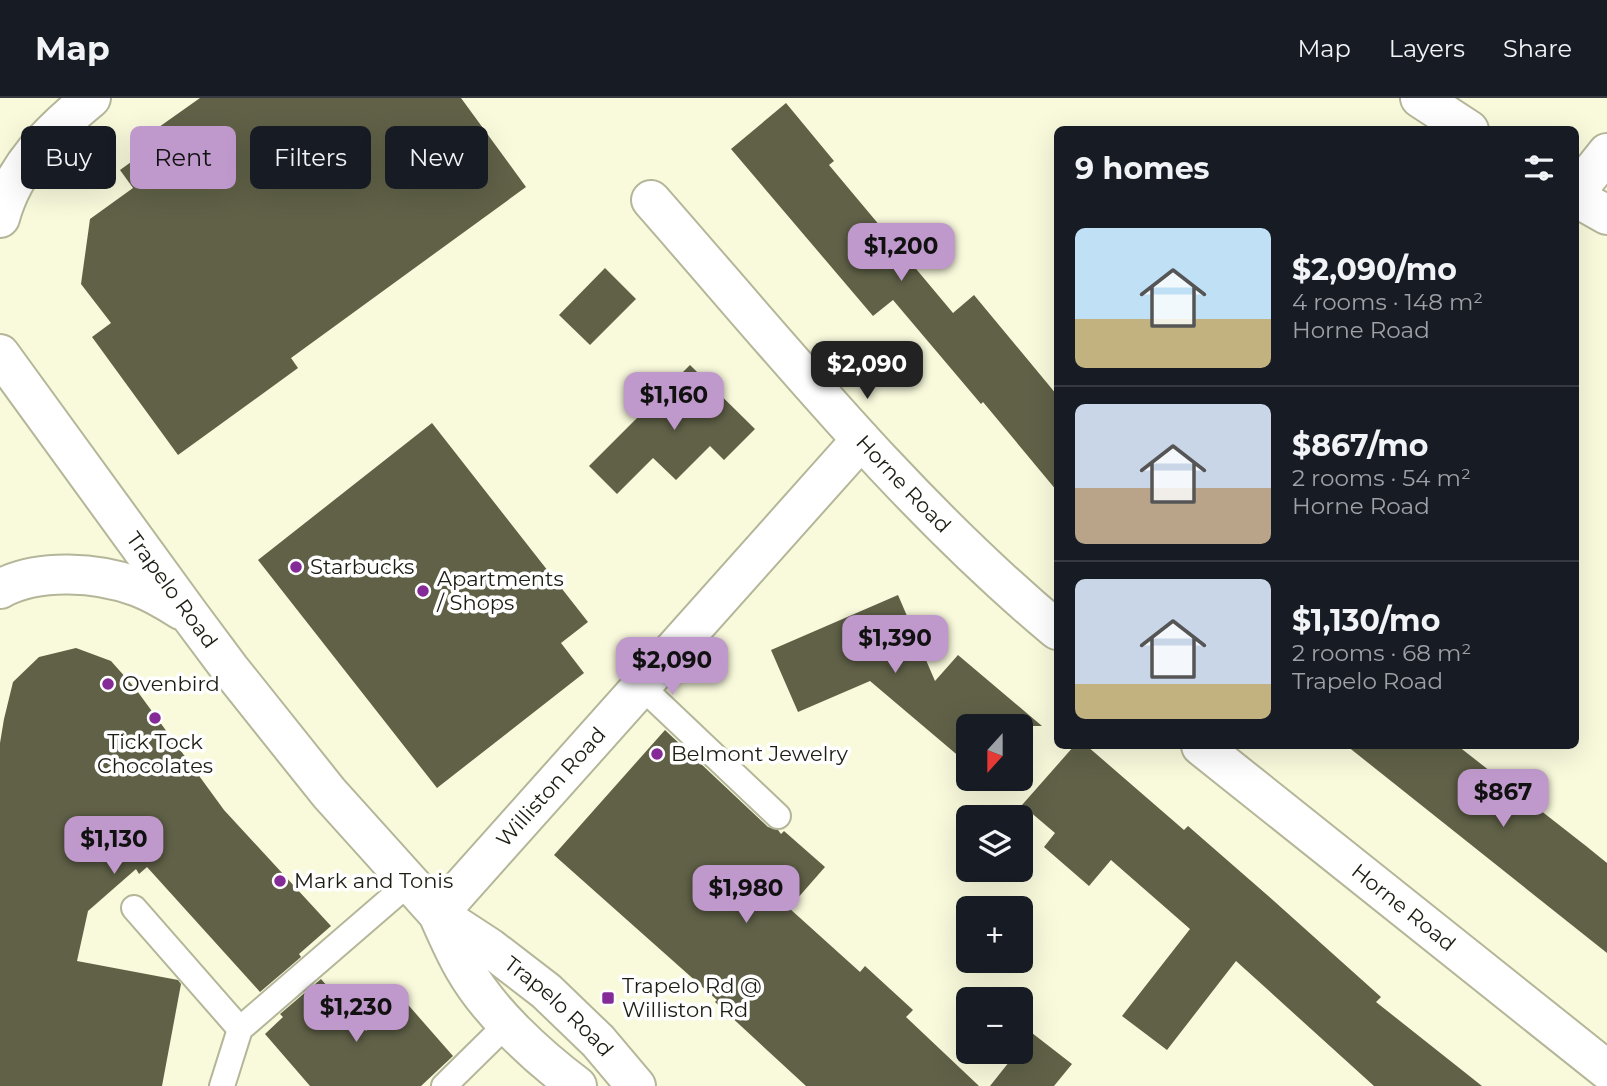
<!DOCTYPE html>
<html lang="en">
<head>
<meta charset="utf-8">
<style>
	body { margin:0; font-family:Montserrat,sans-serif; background:#242831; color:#f1f3f6; height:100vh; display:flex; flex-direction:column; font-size:26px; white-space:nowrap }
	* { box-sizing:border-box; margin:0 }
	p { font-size:23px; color:#9ea1a6 }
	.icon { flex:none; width:38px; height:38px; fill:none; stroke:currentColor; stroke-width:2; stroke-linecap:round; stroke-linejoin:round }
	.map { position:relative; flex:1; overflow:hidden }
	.panel { position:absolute; left:1054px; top:28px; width:525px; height:623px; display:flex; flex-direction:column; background:#171b24; border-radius:10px; box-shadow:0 7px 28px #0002 }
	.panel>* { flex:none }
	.top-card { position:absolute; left:21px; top:28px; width:665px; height:63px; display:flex; gap:14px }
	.needle { width:46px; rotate:201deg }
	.fabs { position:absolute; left:956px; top:616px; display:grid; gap:14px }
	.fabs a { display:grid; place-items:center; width:77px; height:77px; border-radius:10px; background:#171b24; box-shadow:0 7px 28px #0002; font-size:35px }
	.price { position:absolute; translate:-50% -60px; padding:0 16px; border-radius:14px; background:#c099cc; color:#111; font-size:23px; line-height:46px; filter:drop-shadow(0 2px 4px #0008) }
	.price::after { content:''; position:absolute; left:50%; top:42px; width:21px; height:16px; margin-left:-10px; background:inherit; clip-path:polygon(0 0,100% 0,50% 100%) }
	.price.on { background:#222; color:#fff }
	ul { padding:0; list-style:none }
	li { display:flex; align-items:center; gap:21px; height:175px; padding:0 21px }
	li+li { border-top:2px solid #363941 }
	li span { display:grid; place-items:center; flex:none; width:196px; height:140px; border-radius:10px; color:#555 }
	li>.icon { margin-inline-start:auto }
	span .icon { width:84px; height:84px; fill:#fffc; stroke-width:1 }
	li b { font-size:30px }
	h2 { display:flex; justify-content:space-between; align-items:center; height:84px; padding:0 21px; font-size:30px }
	.tag { padding:0 24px; border-radius:10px; background:#171b24; box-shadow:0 7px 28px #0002; font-size:24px; line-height:63px }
	.tag.on { background:#c099cc; color:#111 }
	header { display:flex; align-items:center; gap:42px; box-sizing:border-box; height:98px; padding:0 35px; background:#171b24; border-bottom:2px solid #363941 }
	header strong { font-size:33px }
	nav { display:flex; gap:38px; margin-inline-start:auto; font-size:24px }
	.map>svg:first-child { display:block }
	.building { fill:#606147 }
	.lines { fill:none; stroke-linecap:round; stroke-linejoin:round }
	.lane-casing { stroke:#b5b699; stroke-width:28 }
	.street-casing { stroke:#b5b699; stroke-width:42 }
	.secondary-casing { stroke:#b5b699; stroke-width:42 }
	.primary-casing { stroke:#b5b699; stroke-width:42 }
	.lane { stroke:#fff; stroke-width:24 }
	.street { stroke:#fff; stroke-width:38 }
	.secondary { stroke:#fff; stroke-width:38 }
	.primary { stroke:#fff; stroke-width:38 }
	.poi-dot { fill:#842b98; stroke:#fff; stroke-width:2.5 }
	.labels { text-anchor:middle; stroke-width:7; stroke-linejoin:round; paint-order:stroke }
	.street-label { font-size:21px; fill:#1d1d13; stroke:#fff }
	.poi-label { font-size:21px; fill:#1d1d13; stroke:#fff; text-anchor:start }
</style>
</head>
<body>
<header>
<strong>Map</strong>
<nav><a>Map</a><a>Layers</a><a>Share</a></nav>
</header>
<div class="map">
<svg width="1607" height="988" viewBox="0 0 1607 988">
	<rect width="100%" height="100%" fill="#f9fadc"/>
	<!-- building -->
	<g class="building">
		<path d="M200,0h261l65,89 -235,171 7,10 -120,87 -86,-118 19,-14 -30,-39 9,-65 43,-31 -13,-18 47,-34 -8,-9z"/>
		<path d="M786,5l48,58 -5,4 124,148 21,-18 83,100v96l-74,-89 -2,2 -88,-104 -20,16 -142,-167z"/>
		<path d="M605,170l31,31 -46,46 -31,-30z"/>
		<path d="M690,267l65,64 -31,31 -14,-14 -34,34 -23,-22 -36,36 -28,-28z"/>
		<path d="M432,325l156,199 -27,21 23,30 -147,115 -179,-228z"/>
		<path d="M898,497l37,86 23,-26 84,71h-74v38l-98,-83 -72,31 -27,-62z"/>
		<path d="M76,550l35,13 24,27 89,122 107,116 -32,28 2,3 -41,35 -113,-125 -8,7 -3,-5 -48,42 -11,50 101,19 3,4 -19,102h-162v-343l4,-24 9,-37 26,-25z"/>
		<path d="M665,632l103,97 10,3 3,4 3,-3 41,36 -36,41 71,64 5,-6 48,44 -7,7 73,69h-173l-91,-84 2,-2 -163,-145z"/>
		<path d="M1074,648h13l97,84 4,-4 78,68 115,103 -5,5 106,84h-108l-138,-125 -69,89 -45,-34 68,-87 -79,-69 -22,26 -45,-39 11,-14 -33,-28z"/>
		<path d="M1347,648h111l128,100 21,17v90z"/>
		<path d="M321,881l45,52 37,-32 50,57 -32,30h-111l-45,-52 18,-17 -3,-3z"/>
		<path d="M1032,935l40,31 -18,22h-64l27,-34h3v-4z"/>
	</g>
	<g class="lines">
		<!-- lane casing -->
		<g class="lane-casing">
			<g id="lane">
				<path d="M641,588l137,130"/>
				<path d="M134,810l106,121"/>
				<path d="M222,988l18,-57 169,-146"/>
				<path d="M444,988l63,-62"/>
			</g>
		</g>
		<!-- street casing -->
		<g class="street-casing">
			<g id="street">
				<path d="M1575,95l32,-40"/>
				<path id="s1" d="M651,102c130,148 254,303 406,430"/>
				<path id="s2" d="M1201,648l406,324"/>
				<path id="s3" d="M438,816l423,-474"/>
			</g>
		</g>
		<!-- secondary casing -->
		<g class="secondary-casing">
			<g id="secondary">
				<path d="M1420,0l49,32"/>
				<path d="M1575,99l32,18"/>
				<path d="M0,120c14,-52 51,-87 91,-120"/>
			</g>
		</g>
		<!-- primary casing -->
		<g class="primary-casing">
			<g id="primary">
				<path id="s4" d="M0,256l189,260 41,55 99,124 109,121 52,34 56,43 52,50 38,45"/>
				<path d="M0,491c38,-21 98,-17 138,-2 15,6 29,14 43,23"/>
				<path d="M438,816c8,18 16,37 26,54 25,44 73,88 113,118"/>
			</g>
		</g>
		<!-- lane -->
		<use href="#lane" class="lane"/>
		<!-- street -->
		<use href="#street" class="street"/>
		<!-- secondary -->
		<use href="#secondary" class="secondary"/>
		<!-- primary -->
		<use href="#primary" class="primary"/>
	</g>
	<!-- markers -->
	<g class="poi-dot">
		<circle cx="296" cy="469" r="7"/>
		<circle cx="423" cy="493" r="7"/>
		<circle cx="108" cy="586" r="7"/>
		<circle cx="155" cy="620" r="7"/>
		<circle cx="657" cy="656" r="7"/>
		<circle cx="280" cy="783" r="7"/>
		<rect x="601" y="893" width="14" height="14" rx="3.5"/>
	</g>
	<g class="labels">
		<!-- street labels -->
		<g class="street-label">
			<text dy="7" stroke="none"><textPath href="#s1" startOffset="380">Horne Road</textPath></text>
			<text dy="7" stroke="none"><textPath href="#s4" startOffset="292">Trapelo Road</textPath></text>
			<text dy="7" stroke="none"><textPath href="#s3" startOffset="170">Williston Road</textPath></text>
			<text dy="7" stroke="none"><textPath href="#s2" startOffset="259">Horne Road</textPath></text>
			<text dy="7" stroke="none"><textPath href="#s4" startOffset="864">Trapelo Road</textPath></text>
		</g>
		<!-- poi labels -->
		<g class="poi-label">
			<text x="310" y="476">Starbucks</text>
			<text x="437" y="488">Apartments<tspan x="437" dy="24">/ Shops</tspan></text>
			<text x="122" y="593">Ovenbird</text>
			<text x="155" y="651" text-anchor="middle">Tick Tock<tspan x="155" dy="24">Chocolates</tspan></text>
			<text x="671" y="663">Belmont Jewelry</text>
			<text x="294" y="790">Mark and Tonis</text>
			<text x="622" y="895">Trapelo Rd @<tspan x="622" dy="24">Williston Rd</tspan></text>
		</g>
	</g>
</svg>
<div class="fabs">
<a><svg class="needle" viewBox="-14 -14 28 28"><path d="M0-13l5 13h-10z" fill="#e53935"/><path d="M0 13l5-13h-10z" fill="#9ea1a6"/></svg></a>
<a><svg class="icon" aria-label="layers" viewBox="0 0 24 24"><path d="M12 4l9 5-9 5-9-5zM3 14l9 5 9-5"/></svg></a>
<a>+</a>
<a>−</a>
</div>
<b class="price" style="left:901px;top:185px">$1,200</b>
<b class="price on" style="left:867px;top:303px">$2,090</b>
<b class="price" style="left:674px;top:334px">$1,160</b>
<b class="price" style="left:895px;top:577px">$1,390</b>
<b class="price" style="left:672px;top:599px">$2,090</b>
<b class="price" style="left:1503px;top:731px">$867</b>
<b class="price" style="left:114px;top:778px">$1,130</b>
<b class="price" style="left:746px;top:827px">$1,980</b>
<b class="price" style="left:356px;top:946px">$1,230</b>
<div class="top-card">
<a class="tag">Buy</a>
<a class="tag on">Rent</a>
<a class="tag">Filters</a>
<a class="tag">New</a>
</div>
<section class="panel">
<h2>9 homes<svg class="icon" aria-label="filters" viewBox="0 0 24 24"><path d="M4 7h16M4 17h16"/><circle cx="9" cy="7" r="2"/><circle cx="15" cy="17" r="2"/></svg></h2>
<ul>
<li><span style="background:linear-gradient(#bfe0f5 65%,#c2b280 0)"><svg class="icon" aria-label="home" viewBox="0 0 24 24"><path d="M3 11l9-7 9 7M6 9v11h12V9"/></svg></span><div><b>$2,090/mo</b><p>4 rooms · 148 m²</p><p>Horne Road</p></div></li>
<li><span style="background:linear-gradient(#c9d6e8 60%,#b9a48a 0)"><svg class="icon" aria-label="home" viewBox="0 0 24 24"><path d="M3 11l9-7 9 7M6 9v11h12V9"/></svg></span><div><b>$867/mo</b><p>2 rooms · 54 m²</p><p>Horne Road</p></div></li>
<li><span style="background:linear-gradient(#c9d6e8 75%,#c2b280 0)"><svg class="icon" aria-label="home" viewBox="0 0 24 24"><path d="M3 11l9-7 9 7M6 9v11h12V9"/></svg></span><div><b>$1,130/mo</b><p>2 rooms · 68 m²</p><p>Trapelo Road</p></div></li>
</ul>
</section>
</div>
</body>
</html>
